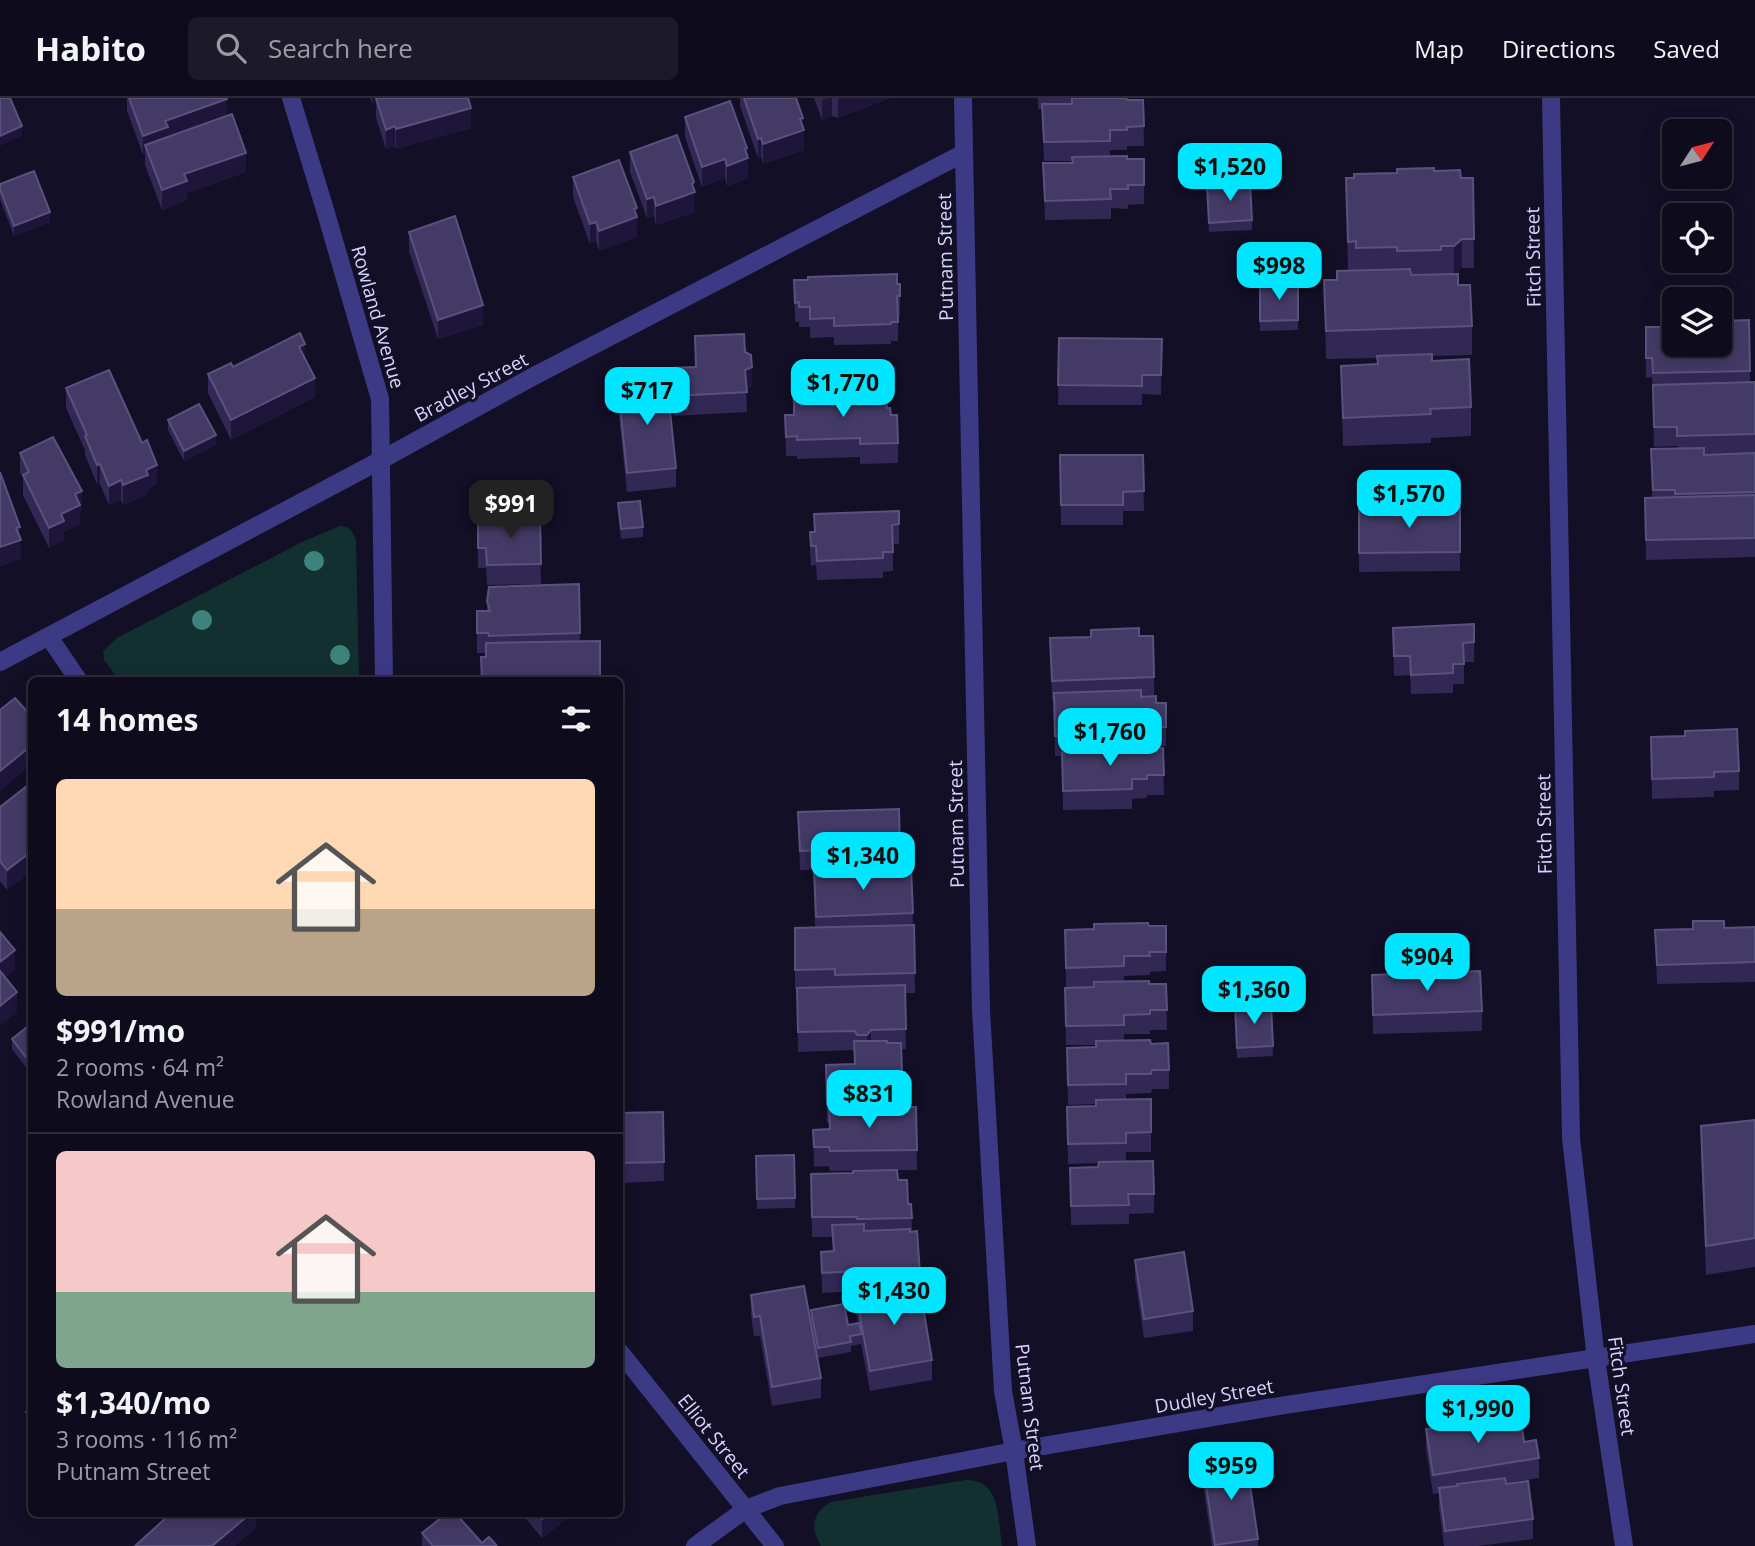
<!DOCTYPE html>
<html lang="en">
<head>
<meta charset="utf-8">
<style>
	body { margin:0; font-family:"Open Sans",sans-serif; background:#1c1929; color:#f1f3f6; height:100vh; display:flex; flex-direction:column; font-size:26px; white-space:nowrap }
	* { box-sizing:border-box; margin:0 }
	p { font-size:23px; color:#9b9ba3 }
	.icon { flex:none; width:38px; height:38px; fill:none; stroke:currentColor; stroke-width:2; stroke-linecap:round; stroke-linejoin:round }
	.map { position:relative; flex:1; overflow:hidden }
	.side { position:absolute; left:28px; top:579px; width:595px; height:840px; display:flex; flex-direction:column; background:#0e0b1c; border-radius:10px; box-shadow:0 4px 18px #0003,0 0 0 2px #2e2b3b }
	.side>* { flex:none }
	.needle { width:46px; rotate:54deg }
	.controls { position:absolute; left:1662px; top:21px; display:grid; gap:14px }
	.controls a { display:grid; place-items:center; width:70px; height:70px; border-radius:10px; background:#0e0b1c; box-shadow:0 4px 18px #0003,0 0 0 2px #2e2b3b; font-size:35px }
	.price { position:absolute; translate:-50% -60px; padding:0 16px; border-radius:14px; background:#00e5ff; color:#111; font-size:23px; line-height:46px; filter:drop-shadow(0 2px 4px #0008) }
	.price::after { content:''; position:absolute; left:50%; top:42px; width:21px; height:16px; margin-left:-10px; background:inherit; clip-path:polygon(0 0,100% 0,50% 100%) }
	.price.on { background:#222; color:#fff }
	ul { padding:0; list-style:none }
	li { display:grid; align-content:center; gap:14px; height:371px; padding:0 28px }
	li+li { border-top:2px solid #2e2b3b }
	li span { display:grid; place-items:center; height:217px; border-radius:10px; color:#555 }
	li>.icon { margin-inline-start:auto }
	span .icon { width:126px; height:126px; fill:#fffc; stroke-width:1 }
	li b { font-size:30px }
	h2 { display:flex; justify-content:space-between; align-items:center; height:84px; padding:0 28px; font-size:30px }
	header { display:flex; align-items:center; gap:42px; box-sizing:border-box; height:98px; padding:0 35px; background:#0e0b1c; border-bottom:2px solid #2e2b3b }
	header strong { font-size:33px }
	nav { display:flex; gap:38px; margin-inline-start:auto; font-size:24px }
	.search { width:490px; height:63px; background:#1c1929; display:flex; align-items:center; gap:18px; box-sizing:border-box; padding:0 24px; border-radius:10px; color:#9b9ba3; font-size:26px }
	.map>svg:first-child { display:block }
	.green { fill:#12302f }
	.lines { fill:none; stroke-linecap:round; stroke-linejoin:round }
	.street { stroke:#3d3a85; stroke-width:18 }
	.tree { fill:#3d827b }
	.wall { fill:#312854 }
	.shaded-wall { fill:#1d163a }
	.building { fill:#433a66; stroke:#5a527e; stroke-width:2 }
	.labels { text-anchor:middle; stroke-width:6; stroke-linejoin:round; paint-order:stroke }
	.street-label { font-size:19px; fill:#d9d4ff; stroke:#130f26 }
</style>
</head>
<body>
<header>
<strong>Habito</strong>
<div class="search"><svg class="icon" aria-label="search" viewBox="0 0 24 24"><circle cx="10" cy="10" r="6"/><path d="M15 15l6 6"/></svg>Search here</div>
<nav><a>Map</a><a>Directions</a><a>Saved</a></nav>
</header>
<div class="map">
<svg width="1755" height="1448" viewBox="0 0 1755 1448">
	<rect width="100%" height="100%" fill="#130f26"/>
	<!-- green -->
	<g class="green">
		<path d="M340,428c10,0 12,5 16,14l3,141h-239l-16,-21 -1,-9 14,-13 185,-96z"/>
		<path d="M966,1382c35,-1 32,40 36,66h-181c-11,-17 -9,-34 10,-44z"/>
	</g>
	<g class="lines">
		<!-- street -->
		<g class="street">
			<path d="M291,0l35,115 54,186 4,282"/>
			<path d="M963,0l18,912 22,381 11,60 13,95"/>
			<path d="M1551,0l20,1040 25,221 28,187"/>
			<path d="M49,539l30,44"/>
			<path d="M0,564l381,-202 155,-85 428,-222"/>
			<path d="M620,1254l155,194"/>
			<path d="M695,1448l51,-37 34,-13 234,-45 265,-45 476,-72"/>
		</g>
	</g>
	<!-- trees -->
	<g class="tree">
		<circle cx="314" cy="463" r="10"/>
		<circle cx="202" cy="522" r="10"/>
		<circle cx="340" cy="557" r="10"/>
	</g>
	<!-- wall -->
	<g class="wall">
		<path d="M127,0h100v18l19,56 -59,21v7l-25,10 -17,-45v-11l-2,1 -16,-44z"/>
		<path d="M370,0h98l3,30 -75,21 -1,-3 -9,3 -10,-31v-16l-4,1z"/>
		<path d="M740,0h56l7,30 1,22 -41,14 -2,-7 -3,1 -18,-52z"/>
		<path d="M814,0h77l-53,20 -6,-2 -10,4z"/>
		<path d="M1038,0h88l1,2h16l1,46h-17v4h-17v6l17,3h17v45l-16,1v4l-17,-1v11l-66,1 -2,-57h29v-2h-28l-2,-52h-4z"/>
		<path d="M685,19l62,39 1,22 -21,8 -2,-8 -23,9 -17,-50z"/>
		<path d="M630,54l65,60 -39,13 -2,-9 -7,2 -17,-46z"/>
		<path d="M1434,73l27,7h12l1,90h-12l-7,6 17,52v29l-40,1v5l39,46v29l-40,2v5l-88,3 -2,-80 36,-2v-6l-51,1 -2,-79h13l19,-10h-8l-2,-92z"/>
		<path d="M573,79l64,39v21l-38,14 -3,-10 -6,3 -17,-47z"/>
		<path d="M0,86l50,38 -36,14 -14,-37z"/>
		<path d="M1207,97l45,25v10l-43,2z"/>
		<path d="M409,134l74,93 -45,14 -29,-88z"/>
		<path d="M794,182l106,4v32h-2v25h-7v3l-57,1v-8l-24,1v-11h-11v-5h-4z"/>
		<path d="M1298,185v47l-38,1v-47z"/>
		<path d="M1646,229l104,44v11h5v175l-109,3 -1,-62h7l-1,-49h26v-3l-23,1 -2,-70 -6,1z"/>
		<path d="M695,238l50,16 7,34 -6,3 1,23 -73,4 -2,-48 23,-1z"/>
		<path d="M1059,240l103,1 -1,56 -19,-1v11h-84z"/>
		<path d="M233,269l82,30 -84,43 -23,-47v-19z"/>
		<path d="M618,289l58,81v19l-49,5 -9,-85z"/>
		<path d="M66,290l91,96 -9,5v5l-25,11 -2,-5 -12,5 -9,-21h-3l-12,-29v-5l-19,-42z"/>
		<path d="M794,299l70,1 23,10 4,7 7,28v20l-38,1v-7l-63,2v-3h-11l-1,-41h9z"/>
		<path d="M168,322l48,25 -32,16 -16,-31z"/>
		<path d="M20,355l62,57 -2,1v13l-16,8v8l-15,8 -26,-53v-18l-3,-4z"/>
		<path d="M1060,357h83l1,56h-21v14h-62z"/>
		<path d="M618,405l25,24v10l-22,2z"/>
		<path d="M1359,409h101v64l-101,1z"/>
		<path d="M899,413v33h-6v27l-10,1v6l-66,2 -1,-15 -5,1 -1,-15v-19h4v-18z"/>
		<path d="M540,418l1,68 -54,1 -1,-17h-8v-51z"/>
		<path d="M579,486l1,57 -94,16v-4h-9v-42h10v-10z"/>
		<path d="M1393,530l81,14v20h-10v22h-11v9l-42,1 -1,-19 -16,1z"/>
		<path d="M1139,538l15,41v19l2,7h10v43h-8v3l5,-1 1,47h-17v3l-15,1v10l-69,1 -1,-54h-7l-1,-56h-2l-2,-62z"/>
		<path d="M1651,639l88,34v19l-25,1v6l-62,2z"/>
		<path d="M32,684v89l-25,19 -7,-9v-74z"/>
		<path d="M798,714l102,39v16h11l2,58h1l1,68h-10l1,56h-4v23h3l1,36 10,-1 1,63h-20l1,10 10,24h3l1,27 8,43v14l12,72v20l-62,11 -9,-47 -10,2v6l-33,6 -7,-38v-10l37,15 10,-2 -2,-9v-20h3v-3l-37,2 -1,-41 12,-1 -1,-14h-20l-1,-63 42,-1 35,-3 -58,1 -1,-5 -15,1 -1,-37 16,-1v-6h-2l-1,-58 28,-1v-14l-56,2 -1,-63h-2v-61l20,-1 -1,-57 30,-1 -44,1z"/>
		<path d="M1149,828h17v45l-16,1v3l-26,1v6l25,2h17l1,46h-17v4h-26v7l27,3 18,26v19h-17l-1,4 -25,1v6l25,-1v53h-25v9l28,33v19l-25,1v10l-58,1 -1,-57 28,-1 1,-4 -31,1 -1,-57 29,-1v-2l-28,1 -1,-57 29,-1v-2h-30l-1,-57 29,-1h-28l-1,-57z"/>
		<path d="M1755,829v55l-98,2 -2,-54z"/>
		<path d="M1372,877l110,36v20l-109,3z"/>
		<path d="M1271,906l2,52 -36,2 -2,-53z"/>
		<path d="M32,925l-4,47 -16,-21v-10z"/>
		<path d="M663,1014l1,69 -44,2v-70z"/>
		<path d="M1755,1022v147l-49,8 -5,-121v-28z"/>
		<path d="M794,1057l1,53 -38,1 -1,-53z"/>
		<path d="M1135,1162l58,51v20l-49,7 -9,-59z"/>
		<path d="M751,1197l70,83v20l-49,8 -12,-70h-6l-3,-22z"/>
		<path d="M32,1309v31l-6,-7v-19z"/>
		<path d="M1499,1325l25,19 15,16v20l-33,5 27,36v20l-55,7h-34l-5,-38v-15l-6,1 -7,-45v-20z"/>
		<path d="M1203,1367l55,74v7h-46l-9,-62z"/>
		<path d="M522,1416h51l-31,24z"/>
		<path d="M422,1435l60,10 15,3h-75z"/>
	</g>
	<!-- shaded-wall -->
	<g class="shaded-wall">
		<path d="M372,0h4v4l-4,1z"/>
		<path d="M828,0h4v18l-10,4v-20z"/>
		<path d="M841,0h50l-53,20v-19z"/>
		<path d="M227,1v19l-82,27v9l-2,1v-19l22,-15z"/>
		<path d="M471,10v20l-75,21v-20z"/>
		<path d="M803,20l1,32 -41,14v-20z"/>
		<path d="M22,28v10l-22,10v-10z"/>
		<path d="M395,28v20l-9,3v-19z"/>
		<path d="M761,40v19l-3,1v-19z"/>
		<path d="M747,50l1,30 -21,8v-20l18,-17z"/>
		<path d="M246,55v19l-59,21v7l-25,10v-20l22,-16z"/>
		<path d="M725,61v19l-23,9v-20z"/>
		<path d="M694,84l1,30 -39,13v-19z"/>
		<path d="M654,99v19l-7,2v-19z"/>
		<path d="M637,110v29l-38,14v-20z"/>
		<path d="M50,114v10l-36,14v-10z"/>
		<path d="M596,124v19l-6,3v-20z"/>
		<path d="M1462,141v29l-8,7v-29z"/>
		<path d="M483,207v20l-45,14v-19z"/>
		<path d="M305,246v20l-6,-17z"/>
		<path d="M752,269v19l-7,4v-20z"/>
		<path d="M315,280v19l-84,43v-20z"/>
		<path d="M216,337v10l-32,16v-10z"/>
		<path d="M100,366v20h-3v-19z"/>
		<path d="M157,367v19l-9,5v5l-25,11v-20l23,-15z"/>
		<path d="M121,382v20l-12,5v-19z"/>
		<path d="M82,393v19l-2,1v13l-16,8v8l-15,8v-20l12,-14 14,-20z"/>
		<path d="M20,429l1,32 -21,8v-20l16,-19z"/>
		<path d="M32,647v19l-32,27v-20z"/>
		<path d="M32,753v20l-25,19v-20z"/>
		<path d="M876,754v20l-9,6v-19z"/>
		<path d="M15,852v20l-15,11v-19z"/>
		<path d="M17,894v20l-17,14v-20z"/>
		<path d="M871,932v20l-4,4v-19z"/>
		<path d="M32,959v10l-4,3v-10z"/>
		<path d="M250,1416h6v14l-21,18h-23z"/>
		<path d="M549,1416h24l-31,24v-19z"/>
	</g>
	<!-- building -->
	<g class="building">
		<path d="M0,0h10l12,28 -22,10z"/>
		<path d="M129,0h98v1l-62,22 3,6 -25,9z"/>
		<path d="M376,0h92l3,10 -75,21 -1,-3 -9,4z"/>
		<path d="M744,0h52l7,20 -3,1 4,11 -41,14 -2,-6 -3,1z"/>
		<path d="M1072,0h54l1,2h16l1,26 -17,1v3h-17v11l-66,1 -2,-38h30z"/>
		<path d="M730,3l17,47 -2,1 3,9 -21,8 -2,-7 -23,8 -17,-50z"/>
		<path d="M232,16l14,39 -62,21 3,7 -25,9 -17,-45z"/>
		<path d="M677,37l17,47 -2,2 3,8 -39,14 -2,-9 -7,2 -17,-47z"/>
		<path d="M1127,58v3h17v26h-16v4h-18l1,10 -66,2 -2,-38h30l-1,-6z"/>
		<path d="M619,62l18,48 -3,1 3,8 -38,14 -3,-9 -6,2 -17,-47z"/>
		<path d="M1434,70v3l26,-1 1,8h12l1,61h-12l-8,7h-13v4l-44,1v-4l-41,1v-7l-8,1 -2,-64h8v-4l43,-1v-4z"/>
		<path d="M34,73l16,41 -36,14 -14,-37v-5z"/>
		<path d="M1250,85l2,37 -43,3 -2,-37z"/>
		<path d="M455,118l28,89 -45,15 -29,-88z"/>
		<path d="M1410,171l1,6 47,-1v11h12l2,41 -146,5 -2,-51h13v-9z"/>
		<path d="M897,176v10h3v12h-3l1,26h-7v2l-57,2v-8l-24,1v-12h-11v-5l-4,1 -1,-23h14v-3z"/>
		<path d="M1298,185v37l-38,1v-37z"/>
		<path d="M1749,222l1,51 -97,2 -1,-15h-6v-31h29v18h45v-24z"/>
		<path d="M300,235l5,11 -6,3 16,31 -84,42 -23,-46 23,-11 2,4z"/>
		<path d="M744,236l1,18 6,3 1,12 -7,3 2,22 -73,4 -2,-28 24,-1 -1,-31z"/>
		<path d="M1059,240l103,1 -1,36h-19v11l-84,-1z"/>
		<path d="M1432,256v7l37,-2 2,48 -41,2 1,5 -88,4 -2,-52 37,-2 -1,-8z"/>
		<path d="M109,272l33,73 5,-3 10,25 -11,5 2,5 -25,10 -2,-5 -12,6 -9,-22 -3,1 -12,-29 2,-1 -21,-47z"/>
		<path d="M667,284l9,86 -49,5 -9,-86z"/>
		<path d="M1755,284v52l-78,2v-9h-23l-1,-42z"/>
		<path d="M864,297v3l22,-1 1,11h3l1,7h6l1,28 -38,1v-6l-63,2v-4l-11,1 -1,-22h9v-18z"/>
		<path d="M199,306l17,31 -32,16 -16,-31z"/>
		<path d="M53,339l29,54 -7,3 5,11 -19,9 3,7 -15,7 -26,-53 6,-3 -9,-19z"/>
		<path d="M1704,350v7l51,-2v39l-80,2v-4h-22l-2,-41z"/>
		<path d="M1060,357h83l1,36 -21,1v13h-62z"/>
		<path d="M0,374l20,55 -4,1 5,12 -21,7z"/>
		<path d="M1755,397v43l-109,2 -1,-42z"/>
		<path d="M640,403l3,26 -22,2 -3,-26z"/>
		<path d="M1359,409h101v45l-101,1z"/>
		<path d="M899,413v13l-7,1 1,27h-10v6l-66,3 -1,-15h-5l-1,-14h5l-1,-18z"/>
		<path d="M540,418l1,48 -54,1 -1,-17h-8v-31z"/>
		<path d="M579,486l1,49 -91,3 -1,-3h-11v-22h13l-3,-10 2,-14z"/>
		<path d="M1474,526v18l-11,1 1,21h-11v9l-42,2 -1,-19h-16l-1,-28z"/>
		<path d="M1139,530v8h14l1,41 -102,4 -2,-43 41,-1v-7z"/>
		<path d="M600,543v40h-118l-1,-24h5v-14z"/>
		<path d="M1141,592v7l15,-1v7h10v24h-8v11l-91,1v-3h-12l-1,-43z"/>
		<path d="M15,600l17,19v28l-32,26v-61z"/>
		<path d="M1737,631l2,42 -25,1v5l-62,2 -1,-42 34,-1v-5z"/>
		<path d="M1145,648l1,3 17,-1 1,27h-17v4h-15v10l-69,2 -1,-38 29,-1v-5z"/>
		<path d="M32,684v69l-25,19 -7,-9v-54z"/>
		<path d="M899,711l1,42 -24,1 -9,7h-14l-9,-6v-4l-44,2 -2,-39z"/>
		<path d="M911,769l2,46 -97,4 -2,-47z"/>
		<path d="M1693,823h31v7l31,-1v35l-98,3 -2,-35 38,-1z"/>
		<path d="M1148,825l1,3h17v26h-17l1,4h-26v10l-58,2 -1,-38 29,-1v-5z"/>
		<path d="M914,827l1,48 -80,2v-6l-40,1v-42z"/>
		<path d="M0,834l15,18 -15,12z"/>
		<path d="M0,873l17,21 -17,14z"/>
		<path d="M1480,873l2,40 -109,4 -1,-40z"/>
		<path d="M1149,883v3h17l1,26h-17v4l-26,1v10l-58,1 -1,-38 29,-1v-5z"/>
		<path d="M905,887l1,44 -35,1 -4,5h-10l-2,-4 -57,1 -1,-44z"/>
		<path d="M1271,906l2,42 -36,2 -2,-43z"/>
		<path d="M32,925v34l-4,3 -16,-21z"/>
		<path d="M1150,942l1,4 17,-1 1,27h-17l-1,4h-25v10l-58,1 -1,-37 29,-1v-6z"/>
		<path d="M854,943h33v2h14l1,29h3l1,30 -79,2 -1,-39 29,-1z"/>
		<path d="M1151,1001v33l-25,1v10l-58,1 -1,-37 29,-1v-6z"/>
		<path d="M916,1009l1,43 -87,1 -1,-4h-15l-1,-17 17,-1 -1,-21z"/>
		<path d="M663,1014l1,50 -44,1v-50z"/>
		<path d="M1755,1022v118l-49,8 -5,-120z"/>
		<path d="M794,1057l1,43 -38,1 -1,-43z"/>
		<path d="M1153,1063l1,33h-26l1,11 -58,1 -1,-38 28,-1 1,-5z"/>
		<path d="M897,1072l1,10h9l1,24h3l1,14 -55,1v-2h-45l-1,-43 42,-1v-2z"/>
		<path d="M864,1126v7l46,-2v3l7,-1 3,43 -61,3v-6l-37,2 -1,-21 13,-1 -2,-26z"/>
		<path d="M1184,1154l9,59 -49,8 -9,-59z"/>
		<path d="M919,1185l13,77 -62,11 -14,-77z"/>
		<path d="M804,1188l17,92 -49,9 -12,-71 -6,1 -3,-22z"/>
		<path d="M844,1206l4,21 11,-2 3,11 -12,2 1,6 -33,6 -7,-38z"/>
		<path d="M32,1309v12l-6,-7z"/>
		<path d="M1498,1316l1,9 22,-3 3,22 12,-2 3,18 -106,17 -7,-46 23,-3v-4z"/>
		<path d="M1246,1360l12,81 -43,6 -12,-80z"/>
		<path d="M1505,1380l1,6 22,-3 5,38 -88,12 -6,-43 19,-2 -1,-2z"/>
		<path d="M166,1416h84l-38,32h-77l33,-30z"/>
		<path d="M446,1416h10l26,29 7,-6 8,9h-64l-11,-13z"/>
		<path d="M538,1416h11l-7,5z"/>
	</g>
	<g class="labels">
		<!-- street labels -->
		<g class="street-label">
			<text transform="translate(945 159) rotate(-91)" y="7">Putnam Street</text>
			<text transform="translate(1533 159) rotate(-91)" y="7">Fitch Street</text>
			<text transform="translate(378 219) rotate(74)" y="7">Rowland Avenue</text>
			<text transform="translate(471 289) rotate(-28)" y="7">Bradley Street</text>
			<text transform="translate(956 726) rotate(-91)" y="7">Putnam Street</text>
			<text transform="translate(1544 726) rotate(-91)" y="7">Fitch Street</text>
			<text transform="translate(1622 1288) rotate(82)" y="7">Fitch Street</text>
			<text transform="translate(1214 1298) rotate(-10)" y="7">Dudley Street</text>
			<text transform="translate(1030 1309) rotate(83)" y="7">Putnam Street</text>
			<text transform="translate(714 1338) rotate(51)" y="7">Elliot Street</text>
		</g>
	</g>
</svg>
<div class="controls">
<a><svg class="needle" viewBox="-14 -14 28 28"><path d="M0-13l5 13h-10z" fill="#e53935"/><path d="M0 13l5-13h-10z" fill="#9b9ba3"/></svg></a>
<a><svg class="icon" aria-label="locate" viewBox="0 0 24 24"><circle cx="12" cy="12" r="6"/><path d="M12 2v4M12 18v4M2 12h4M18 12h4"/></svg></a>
<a><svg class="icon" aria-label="layers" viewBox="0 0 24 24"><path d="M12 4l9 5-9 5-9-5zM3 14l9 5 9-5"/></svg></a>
</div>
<b class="price" style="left:1230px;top:105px">$1,520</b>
<b class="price" style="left:1279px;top:204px">$998</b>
<b class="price" style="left:843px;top:321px">$1,770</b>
<b class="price" style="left:647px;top:329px">$717</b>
<b class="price" style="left:1409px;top:432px">$1,570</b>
<b class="price on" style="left:511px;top:442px">$991</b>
<b class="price" style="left:1110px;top:670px">$1,760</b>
<b class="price" style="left:863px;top:794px">$1,340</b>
<b class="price" style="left:1427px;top:895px">$904</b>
<b class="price" style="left:1254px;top:928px">$1,360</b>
<b class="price" style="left:869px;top:1032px">$831</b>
<b class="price" style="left:894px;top:1229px">$1,430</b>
<b class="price" style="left:1478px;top:1347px">$1,990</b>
<b class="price" style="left:1231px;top:1404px">$959</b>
<section class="side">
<h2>14 homes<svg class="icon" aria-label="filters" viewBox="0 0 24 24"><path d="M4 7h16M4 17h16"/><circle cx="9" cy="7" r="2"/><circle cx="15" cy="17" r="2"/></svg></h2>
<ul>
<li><span style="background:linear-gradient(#ffd9b3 60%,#b9a48a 0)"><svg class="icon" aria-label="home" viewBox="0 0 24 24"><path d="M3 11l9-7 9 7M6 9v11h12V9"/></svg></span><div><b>$991/mo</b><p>2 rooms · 64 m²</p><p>Rowland Avenue</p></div></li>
<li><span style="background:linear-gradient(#f6c9c9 65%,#7fa58c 0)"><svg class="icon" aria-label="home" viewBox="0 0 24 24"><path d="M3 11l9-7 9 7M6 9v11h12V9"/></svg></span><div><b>$1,340/mo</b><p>3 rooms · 116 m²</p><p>Putnam Street</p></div></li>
</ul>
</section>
</div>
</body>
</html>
